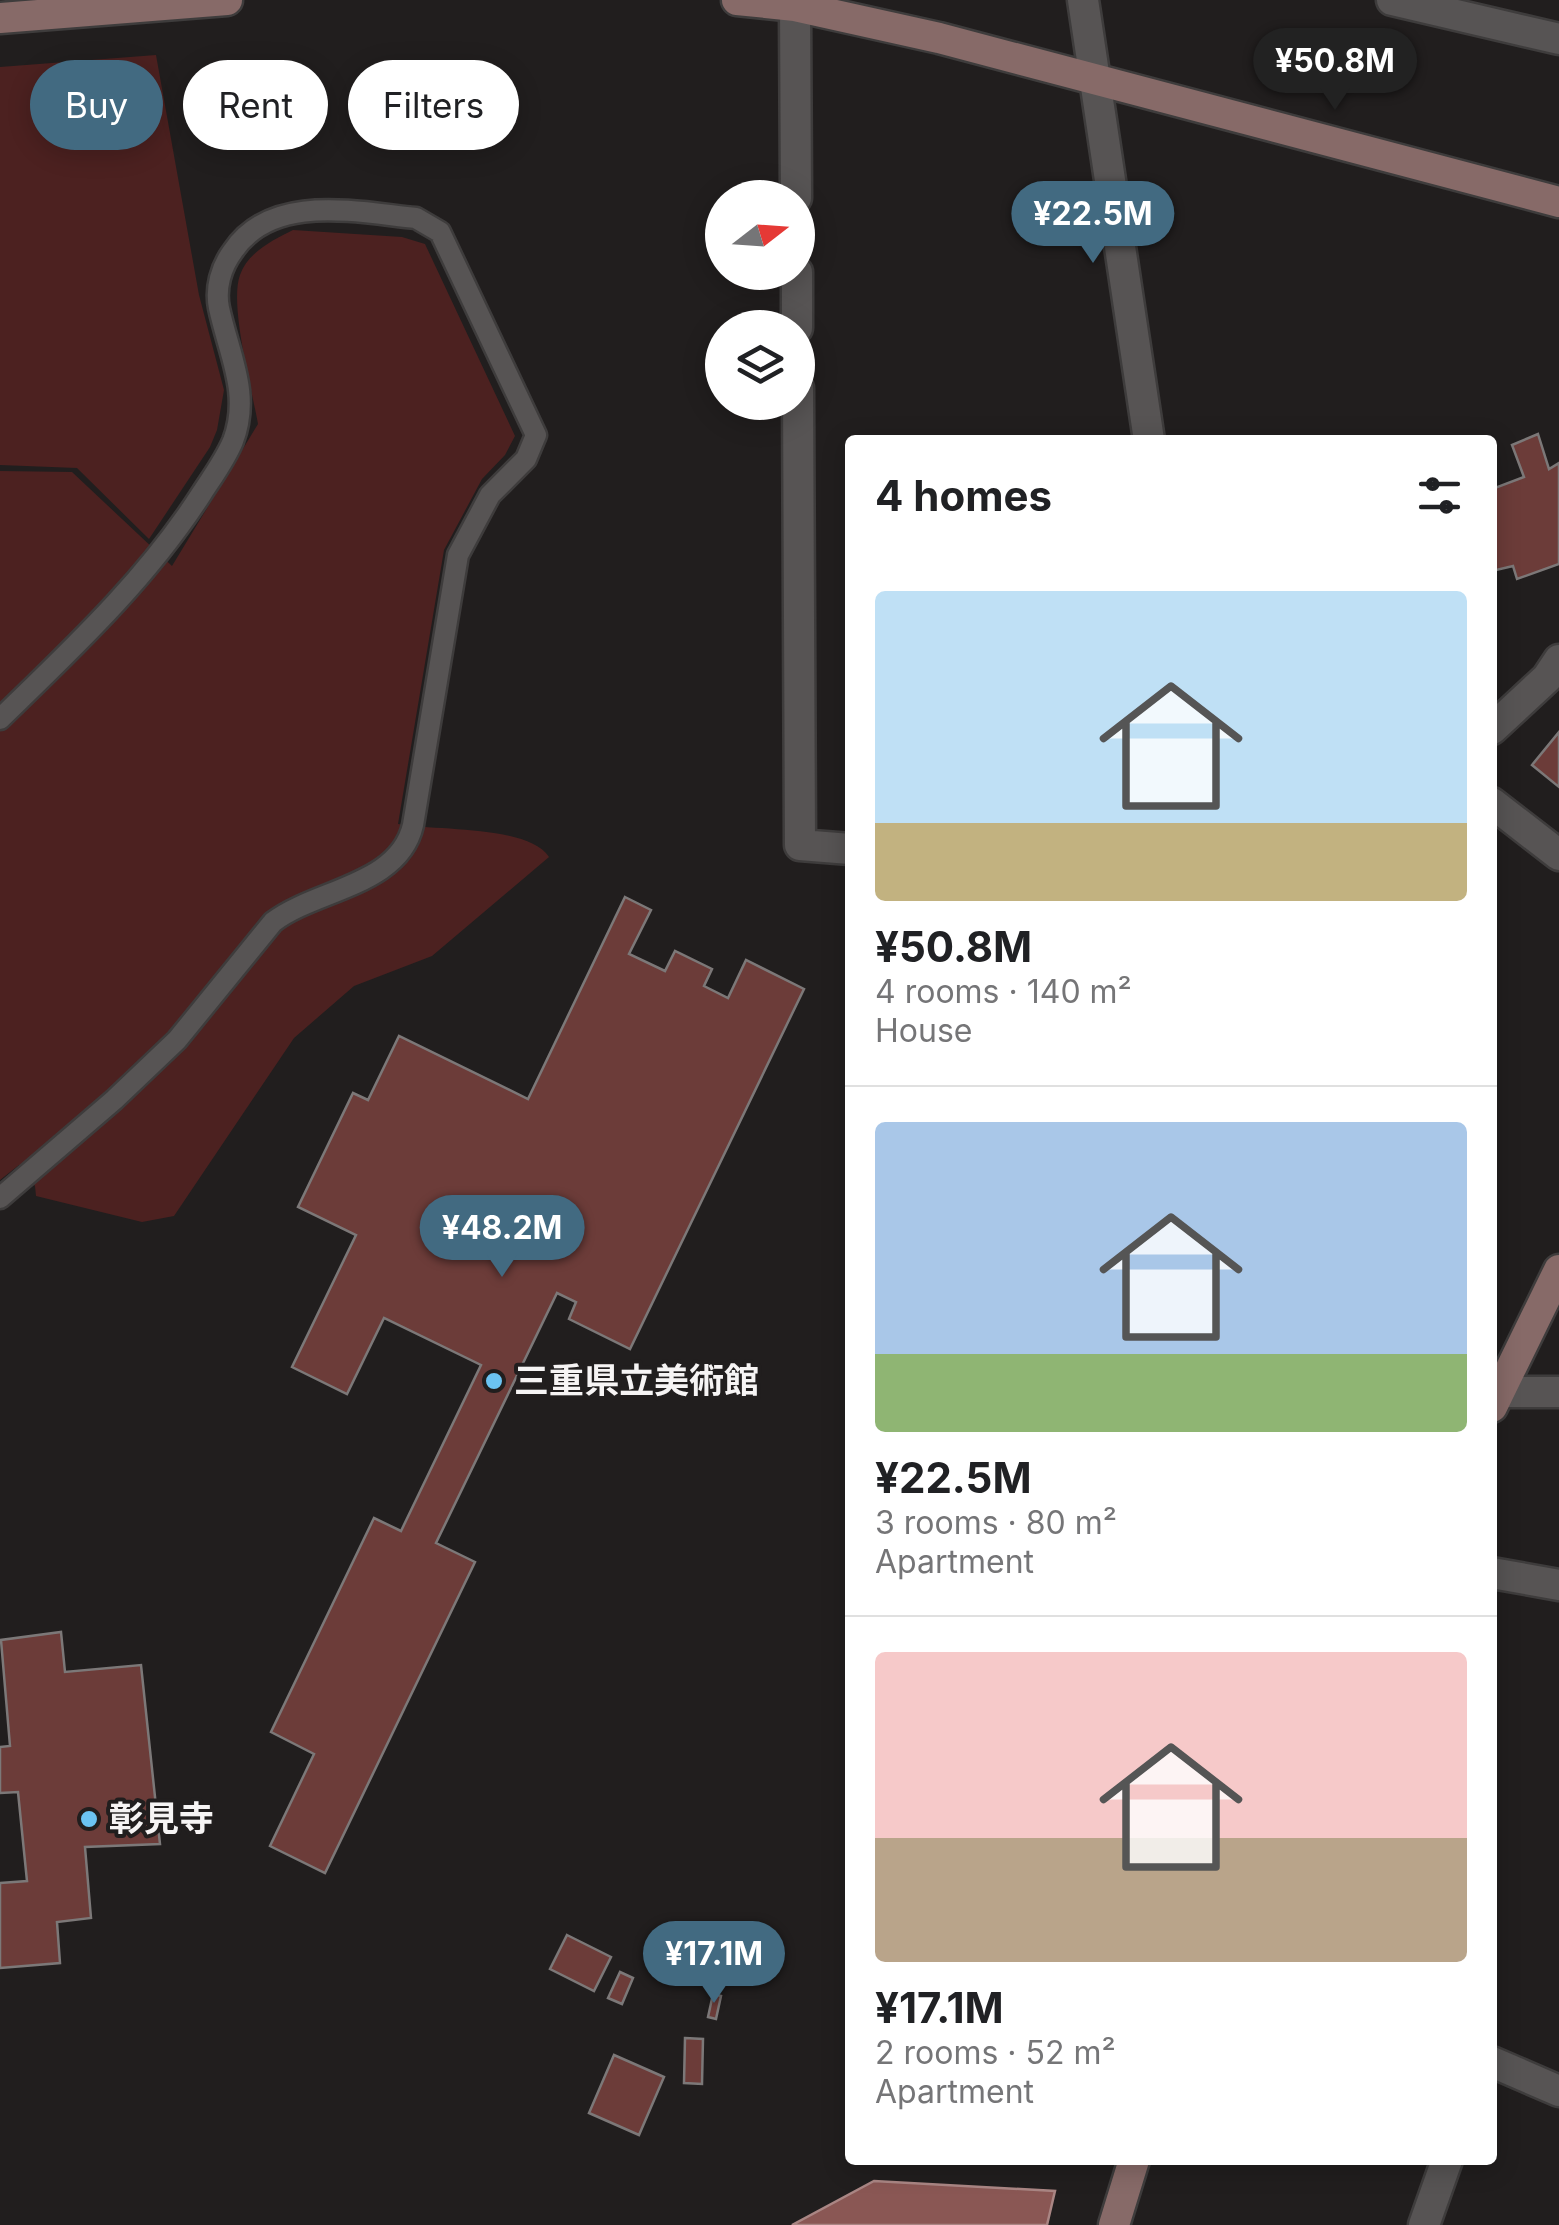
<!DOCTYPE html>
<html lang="en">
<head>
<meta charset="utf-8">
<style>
	body { margin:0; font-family:Inter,"Noto Sans JP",sans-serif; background:#f6f6f6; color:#202124; height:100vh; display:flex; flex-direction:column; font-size:38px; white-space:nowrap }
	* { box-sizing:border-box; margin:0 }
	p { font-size:32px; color:#757577 }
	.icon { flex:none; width:55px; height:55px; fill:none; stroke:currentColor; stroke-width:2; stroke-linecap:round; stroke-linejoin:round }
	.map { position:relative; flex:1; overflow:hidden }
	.drawer { position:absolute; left:845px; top:435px; width:652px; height:1730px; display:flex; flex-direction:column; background:#fff; border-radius:10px; box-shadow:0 5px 25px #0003 }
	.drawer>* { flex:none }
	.guide { position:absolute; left:30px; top:60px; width:665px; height:90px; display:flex; gap:20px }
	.needle { width:65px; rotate:73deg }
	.controls { position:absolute; left:705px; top:180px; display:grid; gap:20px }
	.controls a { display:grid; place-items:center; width:110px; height:110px; border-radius:50%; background:#fff; box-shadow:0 5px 25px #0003; font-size:50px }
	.price { position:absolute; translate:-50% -85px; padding:0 22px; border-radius:35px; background:#426a81; color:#fff; font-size:32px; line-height:65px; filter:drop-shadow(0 2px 5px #0008) }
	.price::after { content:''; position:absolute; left:50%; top:60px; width:30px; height:22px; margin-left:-15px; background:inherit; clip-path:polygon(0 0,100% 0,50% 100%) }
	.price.selected { background:#222; color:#fff }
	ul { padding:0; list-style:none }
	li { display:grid; align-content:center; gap:20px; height:530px; padding:0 30px }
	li+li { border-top:2px solid #e0e0e0 }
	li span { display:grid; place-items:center; height:310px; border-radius:10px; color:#555 }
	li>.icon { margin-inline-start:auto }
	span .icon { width:180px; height:180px; fill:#fffc; stroke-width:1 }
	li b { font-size:42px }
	h2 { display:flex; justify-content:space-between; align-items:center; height:120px; padding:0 30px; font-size:42px }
	.tag { padding:0 35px; border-radius:45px; background:#fff; box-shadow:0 5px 25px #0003; font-size:35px; line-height:90px }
	.tag.selected { background:#426a81; color:#fff }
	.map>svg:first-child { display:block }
	.green { fill:#4c2120 }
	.water { fill:#8a5754; stroke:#aa8684; stroke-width:2.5 }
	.building { fill:#6c3c39; stroke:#7c7878; stroke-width:2.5 }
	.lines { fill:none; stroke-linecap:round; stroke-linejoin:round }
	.lane-casing { stroke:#3e3c3c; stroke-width:25 }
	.street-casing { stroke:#3e3c3c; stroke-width:35 }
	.secondary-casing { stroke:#3e3c3c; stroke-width:35 }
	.lane { stroke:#575454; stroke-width:20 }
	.street { stroke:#575454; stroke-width:30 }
	.secondary { stroke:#876a68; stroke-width:30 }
	.poi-dot { fill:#6bc3f2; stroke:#211e1e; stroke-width:4 }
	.labels { text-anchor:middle; stroke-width:8; stroke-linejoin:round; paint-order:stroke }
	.poi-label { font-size:35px; font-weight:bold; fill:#f6f4f4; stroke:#211e1e; text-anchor:start }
</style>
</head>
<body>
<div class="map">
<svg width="1559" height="2225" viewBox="0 0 1559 2225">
	<rect width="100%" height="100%" fill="#211e1e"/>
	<!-- green -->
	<g class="green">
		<path d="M156,55l43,240 25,95 -7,40 -7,17 -61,92 -72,-71 -77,-3v-398z"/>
		<path d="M293,230l109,7 23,7 90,192 -10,19 -23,24 -38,71 -46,274c38,7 130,1 151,33l-117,99 -78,30 -60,52 -120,178 -32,6 -106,-26 -1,-10 -16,-21 -19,15v-709l72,1 100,94 86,-142c-6,-35 -29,-119 -18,-149 8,-23 33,-35 53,-45z"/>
	</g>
	<!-- water -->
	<path class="water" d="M874,2181l181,10 -8,34h-255z"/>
	<!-- building -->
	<g class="building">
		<path d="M1538,434l11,35 10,-6v101l-42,15 -4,-13 -21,5v-82l32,-12 -12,-32z"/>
		<path d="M1559,732v55l-27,-22z"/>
		<path d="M625,897l26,13 -22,44 36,17 10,-20 37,18 -8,17 24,12 18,-38 58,29 -174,360 -61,-30 7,-17 -19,-9 -121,250 39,19 -150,311 -55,-27 44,-92 -43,-22 103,-214 27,13 80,-166 -97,-47 -37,76 -55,-27 64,-132 -58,-28 55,-114 15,7 31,-64 129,63z"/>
		<path d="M61,1632l4,40 76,-7 19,179 -75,3 6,71 -34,4 3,41 -60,5v-85l27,-2 -9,-89 -18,1v-46l10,-1 -9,-106z"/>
		<path d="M567,1935l44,22 -17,34 -44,-22z"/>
		<path d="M620,1972l13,6 -11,26 -14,-6z"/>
		<path d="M713,1994l8,2 -5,23 -8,-2z"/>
		<path d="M685,2038l18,1 -1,45 -18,-1z"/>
		<path d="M614,2055l50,22 -25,58 -50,-22z"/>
	</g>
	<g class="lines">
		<!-- lane casing -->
		<g class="lane-casing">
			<path id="lane" d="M0,719c73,-71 147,-140 202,-226 11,-17 23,-33 31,-52 18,-47 -4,-86 -14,-133 -4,-20 2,-41 14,-57 39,-58 122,-39 183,-33l24,14 96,203 -10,24 -36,36 -32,60 -45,270c-14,61 -97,64 -140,97l-96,118 -63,60 -114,98"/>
		</g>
		<!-- street casing -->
		<g class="street-casing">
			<g id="street">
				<path d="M1083,0l66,440"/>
				<path d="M1392,0l167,39"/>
				<path d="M795,6l1,192"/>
				<path d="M797,272v56"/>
				<path d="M798,388l2,457 50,4"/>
				<path d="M1492,729l55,-51 12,-18"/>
				<path d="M1492,803l67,52"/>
				<path d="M1500,1392h59"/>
				<path d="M1492,1573l67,12"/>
				<path d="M1492,2062l67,29"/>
				<path d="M1424,2225l23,-65"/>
			</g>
		</g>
		<!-- secondary casing -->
		<g class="secondary-casing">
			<g id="secondary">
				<path d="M737,0l58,6 144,32 620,164"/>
				<path d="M0,18l227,-18"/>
				<path d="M1492,1407l67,-137"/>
				<path d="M1114,2225l20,-65"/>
			</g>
		</g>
		<!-- lane -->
		<use href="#lane" class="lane"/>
		<!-- street -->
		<use href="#street" class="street"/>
		<!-- secondary -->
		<use href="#secondary" class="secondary"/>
	</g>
	<!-- markers -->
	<g class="poi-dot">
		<circle cx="494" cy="1381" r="10"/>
		<circle cx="89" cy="1819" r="10"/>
	</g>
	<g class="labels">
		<!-- poi labels -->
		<g class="poi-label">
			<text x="514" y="1393">三重県立美術館</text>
			<text x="109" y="1831">彰見寺</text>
		</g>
	</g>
</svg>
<div class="controls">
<a><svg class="needle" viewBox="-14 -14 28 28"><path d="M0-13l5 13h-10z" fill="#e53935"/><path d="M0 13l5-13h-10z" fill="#757577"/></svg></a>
<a><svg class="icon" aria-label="layers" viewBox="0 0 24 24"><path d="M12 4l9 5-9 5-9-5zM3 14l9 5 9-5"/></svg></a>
</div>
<b class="price selected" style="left:1335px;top:113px">¥50.8M</b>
<b class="price" style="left:1093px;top:266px">¥22.5M</b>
<b class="price" style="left:502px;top:1280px">¥48.2M</b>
<b class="price" style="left:714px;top:2006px">¥17.1M</b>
<div class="guide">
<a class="tag selected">Buy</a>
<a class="tag">Rent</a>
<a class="tag">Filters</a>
</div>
<section class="drawer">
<h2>4 homes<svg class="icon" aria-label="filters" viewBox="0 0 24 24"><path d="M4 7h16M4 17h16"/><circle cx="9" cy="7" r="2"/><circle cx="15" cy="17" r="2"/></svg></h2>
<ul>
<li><span style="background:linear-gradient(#bfe0f5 75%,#c2b280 0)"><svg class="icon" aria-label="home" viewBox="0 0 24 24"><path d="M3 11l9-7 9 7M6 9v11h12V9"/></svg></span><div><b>¥50.8M</b><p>4 rooms · 140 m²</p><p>House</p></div></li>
<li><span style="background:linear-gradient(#a9c7e8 75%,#8fb573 0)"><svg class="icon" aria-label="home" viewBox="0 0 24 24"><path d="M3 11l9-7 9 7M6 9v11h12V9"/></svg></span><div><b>¥22.5M</b><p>3 rooms · 80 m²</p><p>Apartment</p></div></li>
<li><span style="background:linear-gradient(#f6c9c9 60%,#b9a48a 0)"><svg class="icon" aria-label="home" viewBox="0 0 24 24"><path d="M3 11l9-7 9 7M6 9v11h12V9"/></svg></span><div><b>¥17.1M</b><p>2 rooms · 52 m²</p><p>Apartment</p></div></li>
</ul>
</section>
</div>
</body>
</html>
